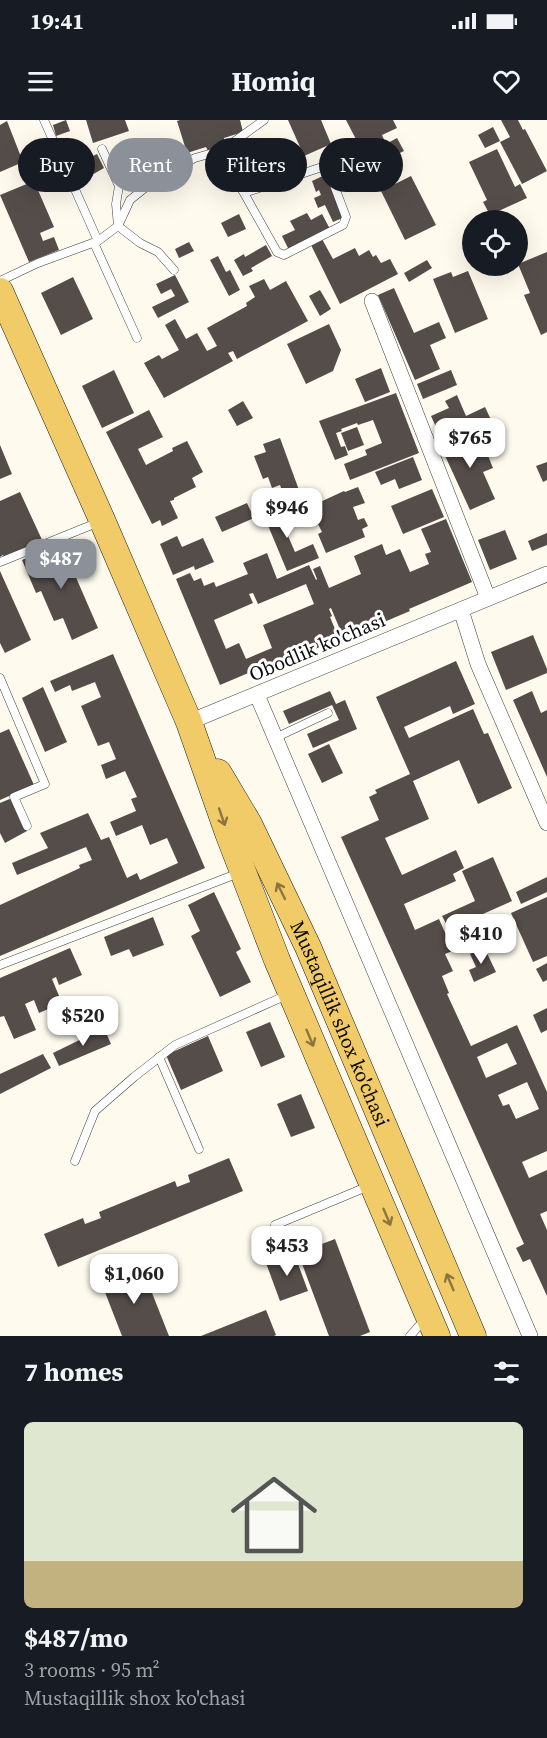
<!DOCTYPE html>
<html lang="en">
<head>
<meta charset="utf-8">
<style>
	body { margin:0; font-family:"Source Serif 4",serif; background:#242831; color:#f1f3f6; height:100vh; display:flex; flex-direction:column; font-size:22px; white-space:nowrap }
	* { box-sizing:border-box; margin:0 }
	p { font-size:20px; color:#9ea1a6 }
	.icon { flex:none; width:33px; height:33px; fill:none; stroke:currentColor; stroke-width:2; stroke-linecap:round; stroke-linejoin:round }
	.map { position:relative; height:1216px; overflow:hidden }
	.side { display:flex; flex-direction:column; background:#171b24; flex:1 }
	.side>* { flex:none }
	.guide { position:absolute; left:18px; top:18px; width:512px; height:54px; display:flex; gap:12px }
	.tools { position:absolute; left:462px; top:90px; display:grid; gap:12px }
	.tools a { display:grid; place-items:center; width:66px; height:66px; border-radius:50%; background:#171b24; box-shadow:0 6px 24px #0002; font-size:30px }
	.price { position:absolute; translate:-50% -51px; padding:0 14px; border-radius:12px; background:#fff; color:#222; font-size:20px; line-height:39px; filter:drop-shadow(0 2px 3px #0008) }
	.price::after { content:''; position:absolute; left:50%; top:36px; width:18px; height:14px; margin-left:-9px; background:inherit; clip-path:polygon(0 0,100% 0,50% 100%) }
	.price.current { background:#8c9099; color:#fff }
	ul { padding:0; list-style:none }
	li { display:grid; align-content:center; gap:12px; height:318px; padding:0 24px }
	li+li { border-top:2px solid #363941 }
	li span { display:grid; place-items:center; height:186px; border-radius:9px; color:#555 }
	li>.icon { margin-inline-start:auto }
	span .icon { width:108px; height:108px; fill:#fffc; stroke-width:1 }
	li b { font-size:26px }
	h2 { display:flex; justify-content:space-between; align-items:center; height:72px; padding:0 24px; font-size:26px }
	.chip { padding:0 21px; border-radius:27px; background:#171b24; box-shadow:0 6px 24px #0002; font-size:21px; line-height:54px }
	.chip.current { background:#8c9099; color:#fff }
	.status { display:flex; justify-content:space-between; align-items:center; height:42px; padding:0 30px; background:#171b24; direction:ltr }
	.status svg { height:16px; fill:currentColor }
	header { display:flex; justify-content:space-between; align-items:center; height:78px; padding:0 24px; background:#171b24; font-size:27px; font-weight:700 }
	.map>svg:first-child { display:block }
	.building { fill:#554d4a; fill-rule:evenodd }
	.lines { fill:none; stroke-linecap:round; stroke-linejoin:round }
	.lane-casing { stroke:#404040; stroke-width:9 }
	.street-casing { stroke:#404040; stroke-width:16 }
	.primary-casing { stroke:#1e1e1e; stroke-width:27 }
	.lane { stroke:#fff; stroke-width:8 }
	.street { stroke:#fff; stroke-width:15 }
	.primary { stroke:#f2cb69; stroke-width:26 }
	.oneway { stroke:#8b7640 }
	.labels { text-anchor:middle; stroke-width:6; stroke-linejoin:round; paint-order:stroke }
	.street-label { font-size:20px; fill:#0d0d0d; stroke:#fff }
</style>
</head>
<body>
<div class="status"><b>19:41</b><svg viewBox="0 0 49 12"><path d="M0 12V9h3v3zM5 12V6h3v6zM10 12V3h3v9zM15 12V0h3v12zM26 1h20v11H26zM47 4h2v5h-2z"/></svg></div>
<header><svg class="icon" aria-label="menu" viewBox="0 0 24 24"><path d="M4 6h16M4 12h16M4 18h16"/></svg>Homiq<svg class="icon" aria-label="heart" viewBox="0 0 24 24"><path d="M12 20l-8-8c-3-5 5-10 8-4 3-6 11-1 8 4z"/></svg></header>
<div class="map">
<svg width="547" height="1216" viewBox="0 0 547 1216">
	<rect width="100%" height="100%" fill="#fefaed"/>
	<!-- building -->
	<g class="building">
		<path d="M66,0l4,11 -14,5 -3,-11z"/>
		<path d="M86,0h39l4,11 -36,12z"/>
		<path d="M180,0h60l3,12 -19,6 2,8 -18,5 -2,-4 -19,6 -10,-32z"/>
		<path d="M288,0h33l10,24 -27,12z"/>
		<path d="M346,0h47l4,8 -15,7 4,9 11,-6 7,13 -54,26 -10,-21 20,-9z"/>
		<path d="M501,0h17l5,10 2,-1 22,42 -25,13 -22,-42 10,-5z"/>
		<path d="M7,1l16,41 -23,10v-47z"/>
		<path d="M493,7l7,14 -15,7 -7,-13z"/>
		<path d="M275,18l6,16 -33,12 -6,-16z"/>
		<path d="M497,29l18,38 5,-3 7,14 -37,17 -7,-13 4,-2 -18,-38z"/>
		<path d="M97,34l7,14 -14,8 -8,-15z"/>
		<path d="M327,54l18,43 -12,5 -8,-17 -7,3 -4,-10 7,-3 -2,-5 -3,2 -4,-11z"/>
		<path d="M411,56l25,49 -31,15 -24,-49z"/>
		<path d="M34,61l20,46 -14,6 3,8 11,-4 5,13 -30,12 -29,-67z"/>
		<path d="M307,93l4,7 11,-6 8,15 -41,21 -7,-14 13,-6 -5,-9z"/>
		<path d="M239,94l7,15 -18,8 -7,-14z"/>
		<path d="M322,119l11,20 22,-11 4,8 10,-6 4,7 3,-2 5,8 9,-4 8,15 -58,30 -29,-59z"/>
		<path d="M189,122l5,9 -15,7 -4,-9z"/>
		<path d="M266,125l6,11 -21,12 2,3 -10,5 -9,-16 10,-6 1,3z"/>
		<path d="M547,132v80l-6,3 -17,-40 6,-2 -12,-29z"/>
		<path d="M218,136l8,16 4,-2 10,20 -11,6 -19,-36z"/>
		<path d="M427,140l5,8 -23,14 -5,-9z"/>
		<path d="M468,151l20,48 -33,14 -22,-54 18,-7 2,5z"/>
		<path d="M175,155l14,27 -31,16 -6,-11 23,-11 -4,-7 -10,5 -5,-10z"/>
		<path d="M73,157l20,42 -32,16 -20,-42z"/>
		<path d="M264,159l6,11 16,-9 22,40 -71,38 -4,-8 -5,2 5,8 -69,37 -20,-35 15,-8 3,4 17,-9 -14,-25 10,-6 11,20 11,-6 10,18 10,-5 -10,-18 40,-22 -1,-3 9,-6 -6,-11z"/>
		<path d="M394,168l20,45 25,-11 7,16 -16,7 10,24 -25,11 -37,-85z"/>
		<path d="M320,170l11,19 -11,7 -11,-20z"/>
		<path d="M329,204l12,26 -8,21 -27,13 -19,-40z"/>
		<path d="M381,248l9,24 -25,10 -10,-23z"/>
		<path d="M114,250l20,43 -32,15 -20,-42z"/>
		<path d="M451,250l6,15 -34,14 -6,-15z"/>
		<path d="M396,273l23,60 -69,27 -6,-16 23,-9 -2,-5 17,-7 -9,-23 -15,5 -1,-2 -16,6 1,2 -6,2 5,14 4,-1 3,9 -13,5 -16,-39z"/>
		<path d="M457,275l9,21 19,-9 7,15 -12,6 -3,-5 -35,17 -11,-24 18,-8 -4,-7z"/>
		<path d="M243,281l10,17 -16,8 -9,-16z"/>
		<path d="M149,290l14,27 -25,12 8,16 27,-14 -1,-3 15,-7 16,31 -11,6 4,9 -22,11v2l-4,1 8,17 -16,8 -2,-6 -8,4 -46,-92z"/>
		<path d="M357,307l7,18 -16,6 -7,-18z"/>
		<path d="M478,311l15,37 -10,4 12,27 -25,11 -29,-63z"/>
		<path d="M280,318l19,52 -15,6 -4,-11 -8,3 -4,-11 -5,2 -9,-23 12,-4 -3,-8z"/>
		<path d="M0,325l12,29 -12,5z"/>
		<path d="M413,337l9,23 -23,9 -4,-10 -14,6 -6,-13z"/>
		<path d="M547,342v18l-4,2 -7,-16z"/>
		<path d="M358,367l7,16 -12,4 5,13 6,-2 4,8 -6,3 3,8 -39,16 -8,-19 4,-2 -5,-10 -3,1 -2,-5 -11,4 -6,-16 21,-8 2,5 26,-12 1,1z"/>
		<path d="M432,369l12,28 -41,17 -12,-28z"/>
		<path d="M20,372l23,50 -39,16 -1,-3 -3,2v-56z"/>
		<path d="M287,381l3,9 -11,5 16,37 18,-8 6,14 -32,13 -25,-60z"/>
		<path d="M247,383l7,15 -32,14 -7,-15z"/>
		<path d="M446,399l26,63 -63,27 1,2 -66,28 -13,-31 -2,1 3,7 -2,1 9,22 -60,25 -2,-3 -57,24 -44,-106 14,-6 4,8 7,-3 3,8 10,-4 2,5 32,-13 -5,-11 24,-10 10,26 32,-14 7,15 1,-1 -4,-10 7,-3 9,22 32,-14 -7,-18 28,-12 4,11 14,-6 10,23 19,-8 -4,-10 6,-2 -10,-23zM306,464l8,20 -51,21 9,23 -26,11 -7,-16 -13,6 -12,-29 39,-17 -4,-9 4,-1 5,11z"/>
		<path d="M505,410l12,29 -27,11 -12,-30z"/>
		<path d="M547,413v12l-15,6 -4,-10z"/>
		<path d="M177,416l5,11 21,-9 11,24 -19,8 -1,-4 -21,9 -13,-31z"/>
		<path d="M61,423l37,85 -26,12 -9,-22 -9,3 -13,-30 -5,2 -14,-33z"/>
		<path d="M0,451l31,69 -26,13 -5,-10z"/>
		<path d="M533,515l14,34v4l-41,17 -15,-38z"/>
		<path d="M113,534l92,214 -205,88v-51l80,-37 -1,-3 13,-5 -6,-13 -69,28 -5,-12 36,-15 -8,-15 48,-20 13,27 8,-3 18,41 10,-5 3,7 38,-17 -11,-25 -17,7 -8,-20 -26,11 -6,-14 26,-11 -5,-12 6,-2 -12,-26 -19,8 -5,-14 15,-6 -7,-17 -11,4 -17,-40 20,-9 -6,-15 -23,9 -2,-6 -15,7 -5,-11z"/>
		<path d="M456,541l19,43 -22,10 -3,-8 -46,21 5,11 64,-29 11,25 4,-1 24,55 -34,16 -19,-44 -46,21 16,38 -44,19 17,37 54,-25 8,18 -11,6 3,7 -52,23 11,26 24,-11 8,18 4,-2 6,14 -12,5 8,17 -11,5 7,17 -2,1 24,52 46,-21 30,67v59l-25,11 7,16 18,-8v41l-7,3 7,16v66l-17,-37 -7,3 -7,-14 8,-4 -183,-407 38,-17 -10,-23 8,-4 -2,-3 35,-16 -34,-77zM507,923l10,21 -31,14 -9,-21zM527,962l12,27 -23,10 -7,-15 -6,2 -5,-11z"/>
		<path d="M43,567l24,55 -22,10 -23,-54z"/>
		<path d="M330,571l6,13 9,-4 12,29 -44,19 -6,-14 32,-14 -7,-15 -43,19 -6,-13z"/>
		<path d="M532,571l9,22 6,-3v67l-34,-77z"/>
		<path d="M9,609l25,56 -34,15v-67z"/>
		<path d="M329,624l14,29 -21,10 -14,-29z"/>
		<path d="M12,678l15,33 -22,12 -5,-10v-30z"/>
		<path d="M493,737l19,44 -63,28 -7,-13 33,-15 -13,-30z"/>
		<path d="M547,757v15l-26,12 -5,-12z"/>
		<path d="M214,772l27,57 -5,3 15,30 -31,15 -29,-61 9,-5 -12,-26z"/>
		<path d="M547,777v59l-14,6 -22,-49z"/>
		<path d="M153,797l11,28 -31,12 -4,-8 -18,7 -7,-19z"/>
		<path d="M484,827l12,25 -22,10 -5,-12 7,-3 -6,-13z"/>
		<path d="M70,828l12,27 -23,10 -3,-8 -4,2 10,24 -23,10 -5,-13 -9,4 11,26 -22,9 -10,-23 -4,1v-39z"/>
		<path d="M547,843v17l-4,2 -7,-13z"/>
		<path d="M547,888v22l-6,3 -8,-18z"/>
		<path d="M270,902l15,35 -24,10 -15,-35z"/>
		<path d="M104,908l7,16 -52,22 -6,-13z"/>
		<path d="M208,916l15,35 -42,19 -15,-35z"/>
		<path d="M43,934l8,14 -51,26v-20z"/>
		<path d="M301,974l14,34 -24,9 -14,-33z"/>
		<path d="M229,1038l14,33 -185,76 -14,-33 39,-16 2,6 16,-6 -2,-6 76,-31 2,6 13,-5 -2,-7z"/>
		<path d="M335,1119l35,93 -10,4h-31l-31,-83z"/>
		<path d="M294,1133l14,38 -28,10 -14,-38z"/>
		<path d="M141,1145l28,71h-47l-21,-54z"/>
		<path d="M266,1190l10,25 -2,1h-73z"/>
	</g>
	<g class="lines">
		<!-- lane casing -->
		<g class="lane-casing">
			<g id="lane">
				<path d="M44,0l54,121"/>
				<path d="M102,29l17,37 -3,18 2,22 22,17 18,9 16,18"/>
				<path d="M216,32l28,41 33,59 7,3 59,-30 3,-8 -18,-48 -6,-2 -78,26"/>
				<path d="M94,123l43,95"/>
				<path d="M0,161l38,-18 60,-22 20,-15 12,-26 31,-25 34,-17 21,-6 12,-6 36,-26"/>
				<path d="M0,442l99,-40"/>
				<path d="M0,558l45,106 -31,13 13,29"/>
				<path d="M275,618l53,-25"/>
				<path d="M0,845l239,-92"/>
				<path d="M159,937l40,92"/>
				<path d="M75,1041l20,-50 39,-34 41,-32 112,-50"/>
				<path d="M275,1105l94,-39"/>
				<path d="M410,1216l15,-17"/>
			</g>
		</g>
		<!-- street casing -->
		<g class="street-casing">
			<g id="street">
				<path d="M372,181l116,297"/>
				<path d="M461,490l17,54 69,159"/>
				<path d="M257,575l273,641"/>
				<path d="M189,602l358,-148"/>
			</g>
		</g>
		<!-- primary casing -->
		<g class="primary-casing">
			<g id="primary">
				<path d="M0,171l102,229 87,202 39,111 49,127 160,376"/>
				<path id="s1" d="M218,652l31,52 59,123 165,389"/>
			</g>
		</g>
		<!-- lane -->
		<use href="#lane" class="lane"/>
		<!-- street -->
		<use href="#street" class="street"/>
		<!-- primary -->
		<use href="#primary" class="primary"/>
	</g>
	<!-- one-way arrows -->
	<defs><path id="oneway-shaft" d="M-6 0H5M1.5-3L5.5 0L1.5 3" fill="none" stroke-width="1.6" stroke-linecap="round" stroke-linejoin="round" transform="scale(1.5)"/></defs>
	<g class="oneway">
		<use href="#oneway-shaft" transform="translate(222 697) rotate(71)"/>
		<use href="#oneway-shaft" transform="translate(281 771) rotate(-116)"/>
		<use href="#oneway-shaft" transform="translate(310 918) rotate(67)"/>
		<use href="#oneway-shaft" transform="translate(387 1097) rotate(67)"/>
		<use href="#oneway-shaft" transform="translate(450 1162) rotate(-113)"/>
	</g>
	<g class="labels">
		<!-- street labels -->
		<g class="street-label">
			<text transform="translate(317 527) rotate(-23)" y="7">Obodlik ko'chasi</text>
			<text dy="7" stroke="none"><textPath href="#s1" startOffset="280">Mustaqillik shox ko'chasi</textPath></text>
		</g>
	</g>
</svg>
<div class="tools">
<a><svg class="icon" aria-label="locate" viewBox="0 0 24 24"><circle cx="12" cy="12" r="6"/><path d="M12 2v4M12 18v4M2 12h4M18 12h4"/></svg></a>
</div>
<b class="price" style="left:470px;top:349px">$765</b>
<b class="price" style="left:287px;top:419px">$946</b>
<b class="price current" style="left:61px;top:470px">$487</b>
<b class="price" style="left:481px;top:845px">$410</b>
<b class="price" style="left:83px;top:927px">$520</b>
<b class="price" style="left:287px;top:1157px">$453</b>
<b class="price" style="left:134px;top:1185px">$1,060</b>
<div class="guide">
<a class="chip">Buy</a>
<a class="chip current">Rent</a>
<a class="chip">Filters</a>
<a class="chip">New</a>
</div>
</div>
<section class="side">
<h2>7 homes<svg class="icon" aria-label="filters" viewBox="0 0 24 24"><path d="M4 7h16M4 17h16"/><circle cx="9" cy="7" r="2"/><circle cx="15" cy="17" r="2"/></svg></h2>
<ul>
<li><span style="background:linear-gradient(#dfe7d0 75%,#c2b280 0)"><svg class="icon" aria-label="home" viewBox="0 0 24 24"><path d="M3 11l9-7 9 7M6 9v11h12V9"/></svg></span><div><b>$487/mo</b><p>3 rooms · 95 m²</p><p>Mustaqillik shox ko'chasi</p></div></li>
</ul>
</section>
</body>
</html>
